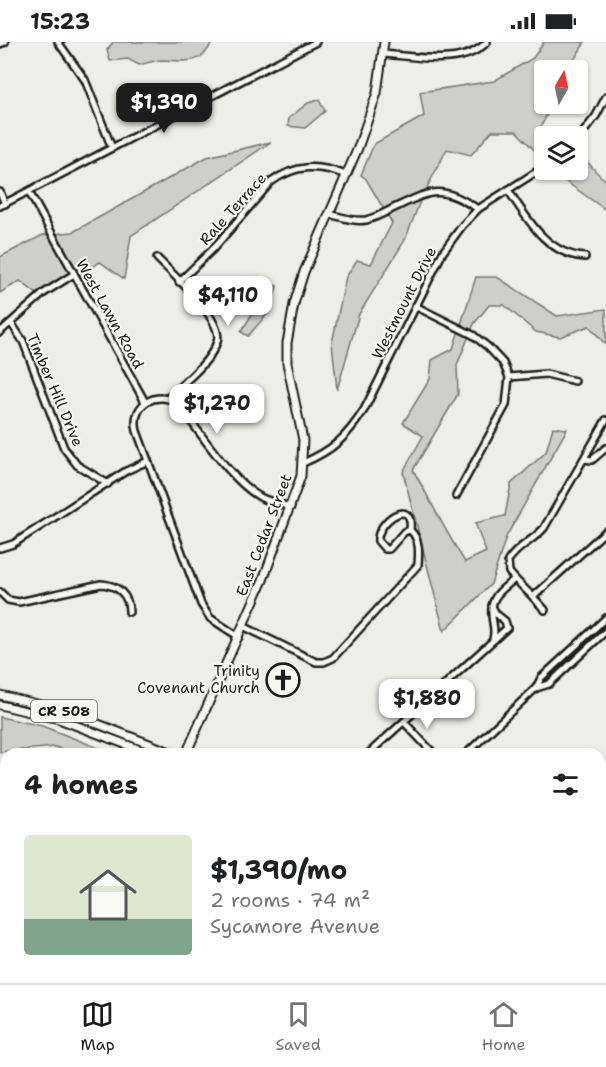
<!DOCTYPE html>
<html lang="en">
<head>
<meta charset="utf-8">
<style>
	body { margin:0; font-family:"Shantell Sans",sans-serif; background:#f2f2f2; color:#202124; height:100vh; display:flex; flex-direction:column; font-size:22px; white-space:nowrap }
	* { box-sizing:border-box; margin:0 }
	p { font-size:20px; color:#757577 }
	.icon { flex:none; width:33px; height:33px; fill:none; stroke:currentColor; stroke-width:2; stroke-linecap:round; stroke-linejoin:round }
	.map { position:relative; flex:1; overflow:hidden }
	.panel { position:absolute; left:0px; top:706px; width:606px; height:236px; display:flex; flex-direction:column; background:#fff; border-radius:18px 18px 0 0; box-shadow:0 2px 4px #0004 }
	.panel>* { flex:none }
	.needle { width:39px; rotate:9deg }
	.controls { position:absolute; left:534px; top:18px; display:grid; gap:12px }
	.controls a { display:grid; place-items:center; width:54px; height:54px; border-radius:6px; background:#fff; box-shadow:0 2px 4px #0004; font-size:30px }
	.price { position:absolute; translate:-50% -51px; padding:0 14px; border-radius:12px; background:#fff; color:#222; font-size:20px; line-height:39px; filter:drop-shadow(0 2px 3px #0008) }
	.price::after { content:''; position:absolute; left:50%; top:36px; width:18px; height:14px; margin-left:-9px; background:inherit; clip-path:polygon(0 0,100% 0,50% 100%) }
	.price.on { background:#1c1c1c; color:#fff }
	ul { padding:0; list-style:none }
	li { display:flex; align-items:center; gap:18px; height:150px; padding:0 24px }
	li+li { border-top:2px solid #e0e0e0 }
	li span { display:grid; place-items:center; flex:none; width:168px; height:120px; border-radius:6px; color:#555 }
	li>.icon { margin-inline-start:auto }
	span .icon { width:72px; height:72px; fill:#fffc; stroke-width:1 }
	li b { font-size:26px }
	h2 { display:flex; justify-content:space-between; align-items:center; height:72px; padding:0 24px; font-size:26px }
	.status { display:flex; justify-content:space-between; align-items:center; height:42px; padding:0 30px; background:#fff; direction:ltr }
	.status svg { height:16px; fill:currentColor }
	.dock { display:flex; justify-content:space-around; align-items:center; height:84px; border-top:2px solid #e0e0e0; background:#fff; font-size:16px; color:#757577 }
	.dock a { display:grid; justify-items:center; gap:3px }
	.dock .on { color:#1c1c1c }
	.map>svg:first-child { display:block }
	.green { fill:#cececb; stroke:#757574; stroke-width:1.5 }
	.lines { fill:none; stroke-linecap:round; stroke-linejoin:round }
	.minor-casing { stroke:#1c1c1c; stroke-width:10 }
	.major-casing { stroke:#1c1c1c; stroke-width:11 }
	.minor { stroke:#f6f6f2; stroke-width:5 }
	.major { stroke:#f6f6f2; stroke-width:7 }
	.labels { text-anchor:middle; stroke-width:4.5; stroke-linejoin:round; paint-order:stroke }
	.shield { fill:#f6f6f2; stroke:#5d5d5c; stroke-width:1.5 }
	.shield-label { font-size:14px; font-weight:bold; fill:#1c1c1c }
	.street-label { font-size:15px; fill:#1c1c1c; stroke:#f6f6f2 }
	.poi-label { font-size:15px; fill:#1c1c1c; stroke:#f6f6f2; text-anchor:end }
</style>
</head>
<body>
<div class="status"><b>15:23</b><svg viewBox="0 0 49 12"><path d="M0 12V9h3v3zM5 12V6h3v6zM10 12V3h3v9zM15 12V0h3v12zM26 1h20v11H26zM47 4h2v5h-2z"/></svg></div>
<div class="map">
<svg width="606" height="941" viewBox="0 0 606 941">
	<rect width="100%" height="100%" fill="#edede9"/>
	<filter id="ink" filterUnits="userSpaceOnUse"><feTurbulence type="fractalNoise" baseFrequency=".0167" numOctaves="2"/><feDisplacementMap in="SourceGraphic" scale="12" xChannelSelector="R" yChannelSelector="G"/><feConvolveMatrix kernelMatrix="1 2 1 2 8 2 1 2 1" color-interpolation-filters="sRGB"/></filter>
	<g filter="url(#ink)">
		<!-- green -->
		<g class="green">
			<path d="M113,0h99c-10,24 -28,19 -49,18 -8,0 -16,3 -24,5l-11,-6 -18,2 -3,-11z"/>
			<path d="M544,0h41l-17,28h-24v34h8l-12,25 5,7 -1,24 -28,-29h-24l-21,24 -24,-6 -26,50 -16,41 -46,74 -22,76 -5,-47 14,-66 11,-17 14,4 21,-41 -26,-44 -5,-4 13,-31 50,-28 -4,-24 74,-11 39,-23z"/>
			<path d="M319,58l6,11 -20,17 -17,-2 1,-8 19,-15z"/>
			<path d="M271,100l-140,94 -7,43 -24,-17 -59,35 -21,-16 -20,12v-36l43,-22 30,-3 134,-75z"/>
			<path d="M578,114c12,4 15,16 28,24v30l-41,-29 -11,-11h24z"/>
			<path d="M247,235l30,9 -7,25 -22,25 -7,-4 13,-21 -21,-20z"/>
			<path d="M476,235h21l60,39 49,-7v36l-17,-19 -29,11 -24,-5 -32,-27h-15l-15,19 -17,41 1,29 -45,76c18,31 33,63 52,92l21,-10 -11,-29 30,-7 6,-32 35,-32 7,-25 14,2 -61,108 -15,47 -47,47 -41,-159 20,-36 -20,-13 27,-44 2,-19 21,-11z"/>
			<path d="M0,675l42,9 72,28h-35l-24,-7 -55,5z"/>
			<path d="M6,765v100l-6,12v-102z"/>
		</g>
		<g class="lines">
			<!-- minor casing -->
			<g class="minor-casing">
				<g id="minor">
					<path d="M58,0l27,38 27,68"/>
					<path d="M0,2l5,-2"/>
					<path d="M383,12c32,2 79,14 104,-12"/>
					<path d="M578,97l18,-23 10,-19"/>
					<path d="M508,148c19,28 39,65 77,67"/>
					<path d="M0,150l5,12"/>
					<path d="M29,150l116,210"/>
					<path d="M0,164l316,-164"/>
					<path d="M329,172c12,3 25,8 37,6 9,-2 18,-7 26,-11 40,-19 47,-25 86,0"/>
					<path d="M157,216c15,16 68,62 60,84 -8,22 -33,40 -49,56"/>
					<path d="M179,240l34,-33 58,-67c25,-18 47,-18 75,-7"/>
					<path d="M415,264l58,29 15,12 15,16 6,14 -3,28 -50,91"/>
					<path d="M11,281l12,18 41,107 13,17 31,19"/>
					<path d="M0,290l44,-39 30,-19"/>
					<path d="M509,335l37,-3 29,7"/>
					<path d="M584,417l8,1 14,-12"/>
					<path d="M303,421c30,-13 43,-25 61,-53l79,-158 19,-26 16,-17 66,-42"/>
					<path d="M0,506l13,-4 113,-73 22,-10"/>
					<path d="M515,537l-6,-7 -1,-11c9,-15 25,-20 36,-33l62,-108"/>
					<path d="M0,550l8,8 11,2 82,-18c17,1 28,11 28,28"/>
					<path d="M533,555l12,13"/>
					<path d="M243,584l73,36h8l9,-4 85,-93c1,-13 2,-26 -8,-35 4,-35 -34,-8 -32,11l7,8h4l15,-17 6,-2"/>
					<path d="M239,595l-29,-19 -9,-14 -64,-173c-7,-27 21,-43 42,-26 20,26 52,76 81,92 9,5 21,7 31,10"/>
					<path d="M493,597c3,-10 -1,-15 -1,-25 -2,-17 10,-25 23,-35l18,18 73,-66"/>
					<path d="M536,646l13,-4 57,-53"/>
					<path d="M404,680l30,32"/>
					<path d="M368,712l139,-126 -2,-7 -9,-7 -4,-8"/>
					<path d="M466,712l70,-66 5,-10 65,-60"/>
					<path d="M600,922l6,-5"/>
					<path d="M105,941v-5"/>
					<path d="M226,941l3,-5"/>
					<path d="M310,941l3,-5"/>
					<path d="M580,941l5,-5"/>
				</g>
			</g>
			<!-- major casing -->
			<g class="major-casing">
				<g id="major">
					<path d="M0,653l62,15 113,44"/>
					<path d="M0,663l59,14 92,35"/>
					<path d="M186,712l77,-174 38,-104 2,-36 -16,-77v-20l7,-39 10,-32 54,-124 19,-55 7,-51"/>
					<path d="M456,936l6,5"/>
					<path d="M59,941l2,-5"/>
				</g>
			</g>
			<!-- minor -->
			<use href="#minor" class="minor"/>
			<!-- major -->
			<use href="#major" class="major"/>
		</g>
	</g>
	<!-- icons -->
	<defs>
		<g id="church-ring" transform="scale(1.725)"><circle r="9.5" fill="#f6f6f2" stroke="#1c1c1c" stroke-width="1.5"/><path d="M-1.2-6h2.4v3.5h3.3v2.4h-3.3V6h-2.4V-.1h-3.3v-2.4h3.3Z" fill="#1c1c1c"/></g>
	</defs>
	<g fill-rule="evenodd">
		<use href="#church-ring" x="283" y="638"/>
	</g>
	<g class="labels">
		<!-- shield labels -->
		<rect class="shield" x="31" y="658" width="66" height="22" rx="4.5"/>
		<g class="shield-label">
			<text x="64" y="674">CR 508</text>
		</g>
		<!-- street labels -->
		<g class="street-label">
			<text transform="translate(233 167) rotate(-48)" y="5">Rale Terrace</text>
			<text transform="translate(404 261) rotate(-63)" y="5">Westmount Drive</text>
			<text transform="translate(110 272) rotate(61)" y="5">West Lawn Road</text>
			<text transform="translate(55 348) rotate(67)" y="5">Timber Hill Drive</text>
			<text transform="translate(264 493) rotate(-69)" y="5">East Cedar Street</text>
		</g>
		<!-- poi labels -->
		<g class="poi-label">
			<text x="260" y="634">Trinity<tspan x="260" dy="17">Covenant Church</tspan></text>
		</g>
	</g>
</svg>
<div class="controls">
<a><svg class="needle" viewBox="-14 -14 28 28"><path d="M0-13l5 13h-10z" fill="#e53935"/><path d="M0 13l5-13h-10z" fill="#757577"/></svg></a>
<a><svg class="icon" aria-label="layers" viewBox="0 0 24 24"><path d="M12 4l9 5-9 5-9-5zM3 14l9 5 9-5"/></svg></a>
</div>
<b class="price on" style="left:164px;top:92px">$1,390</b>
<b class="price" style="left:228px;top:285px">$4,110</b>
<b class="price" style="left:217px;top:393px">$1,270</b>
<b class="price" style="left:427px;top:688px">$1,880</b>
<section class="panel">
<h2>4 homes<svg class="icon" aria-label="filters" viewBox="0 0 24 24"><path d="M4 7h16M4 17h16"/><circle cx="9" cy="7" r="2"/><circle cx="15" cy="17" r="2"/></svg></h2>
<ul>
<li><span style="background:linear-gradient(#dfe7d0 70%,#7fa58c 0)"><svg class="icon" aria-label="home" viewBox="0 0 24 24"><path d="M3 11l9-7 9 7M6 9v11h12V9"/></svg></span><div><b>$1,390/mo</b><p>2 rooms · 74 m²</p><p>Sycamore Avenue</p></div></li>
</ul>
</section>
</div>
<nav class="dock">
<a class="on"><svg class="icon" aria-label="map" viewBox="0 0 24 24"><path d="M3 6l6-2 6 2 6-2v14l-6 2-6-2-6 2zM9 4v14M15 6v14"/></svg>Map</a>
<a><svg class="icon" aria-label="saved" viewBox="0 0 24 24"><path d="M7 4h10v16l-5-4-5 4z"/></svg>Saved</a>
<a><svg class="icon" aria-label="home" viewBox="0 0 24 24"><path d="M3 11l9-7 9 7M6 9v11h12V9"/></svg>Home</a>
</nav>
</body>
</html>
